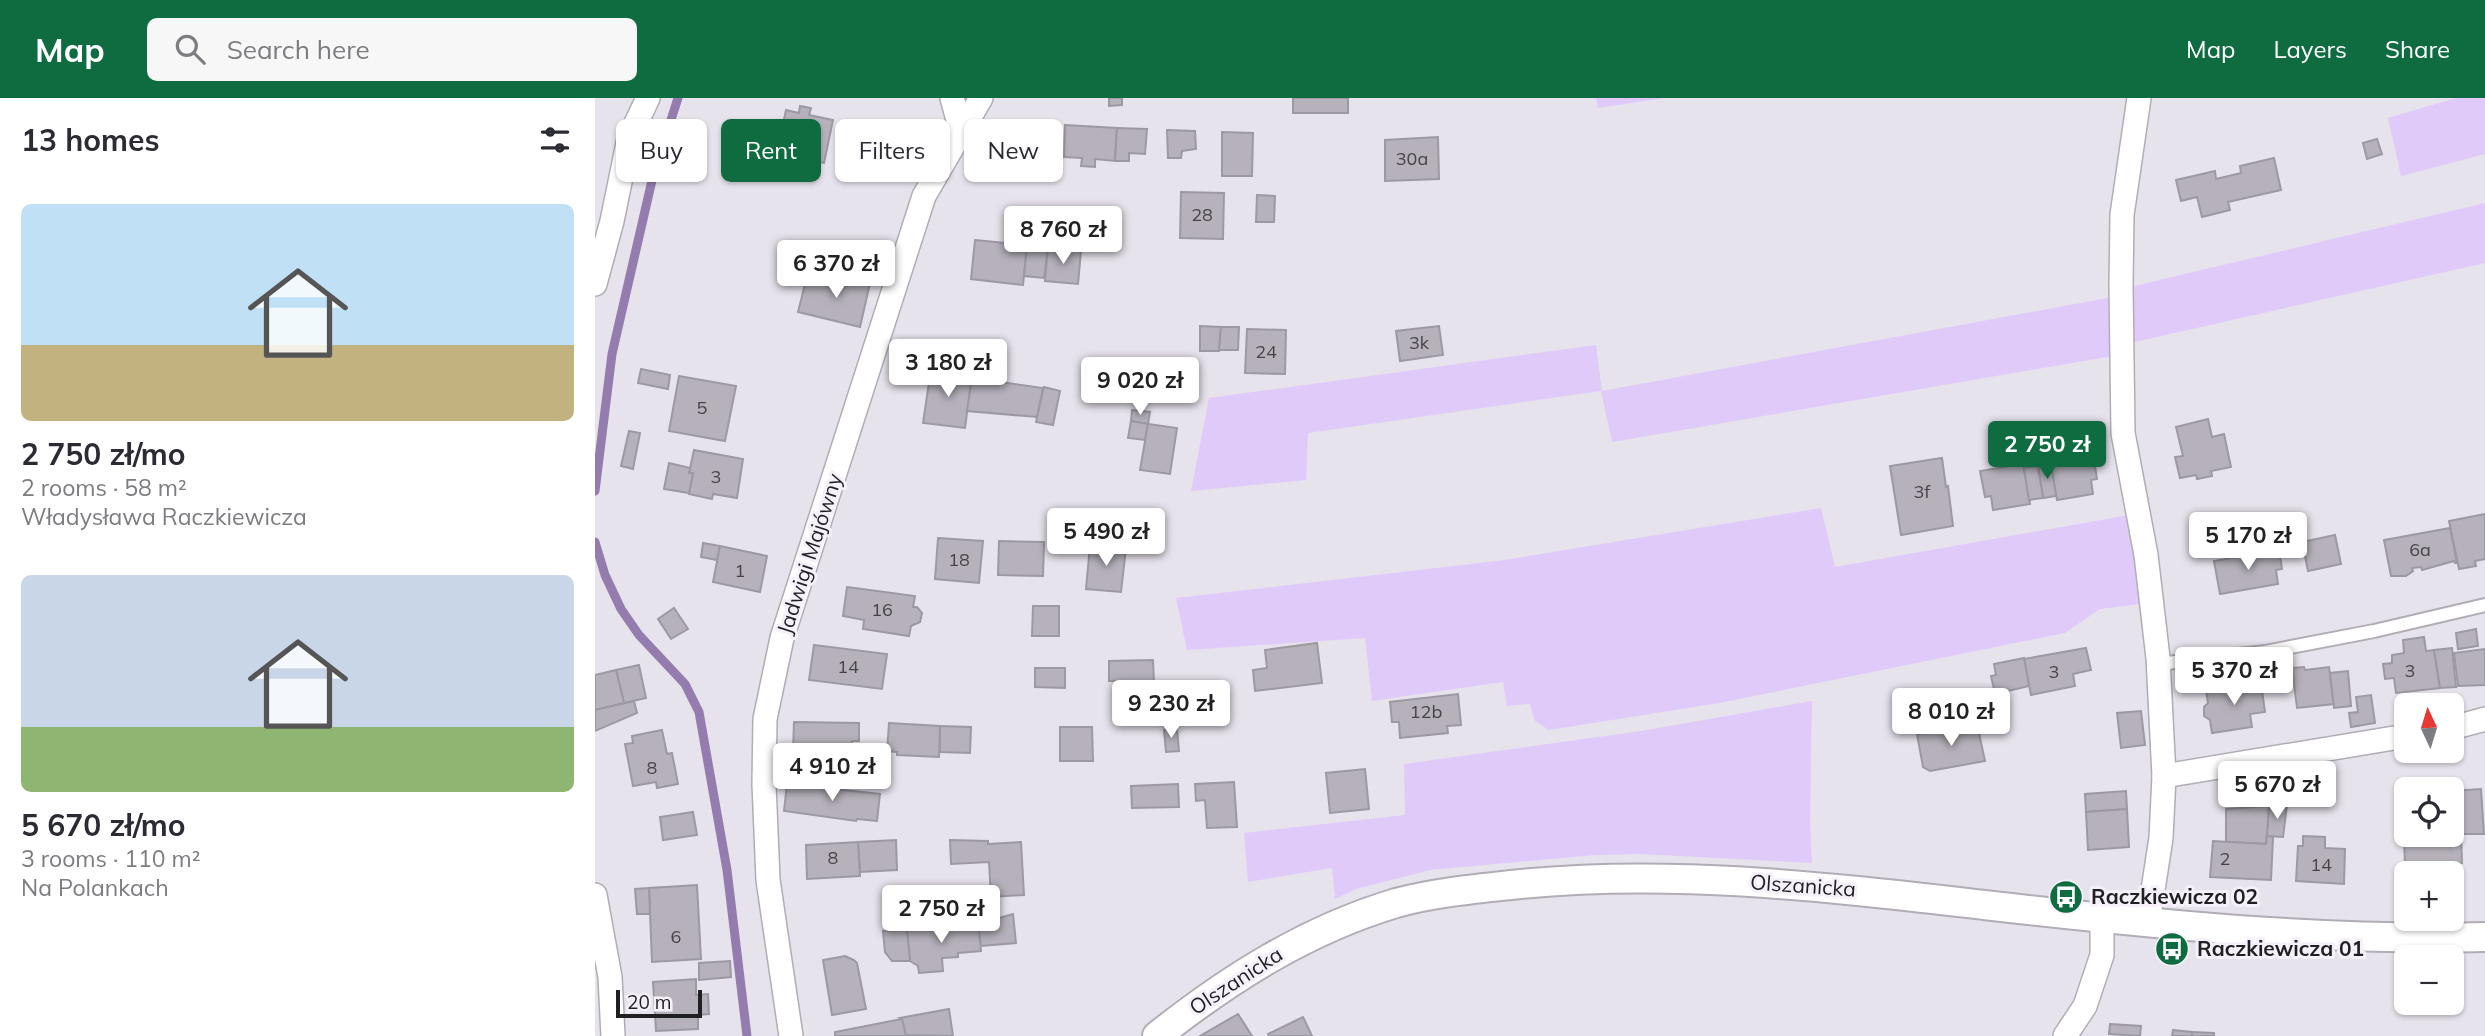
<!DOCTYPE html>
<html lang="en">
<head>
<meta charset="utf-8">
<style>
	body { margin:0; font-family:Mulish,sans-serif; background:#f7f7f7; color:#2b2b33; height:100vh; display:flex; flex-direction:column; font-size:26px; white-space:nowrap }
	* { box-sizing:border-box; margin:0 }
	p { font-size:23px; color:#7c7c81 }
	.icon { flex:none; width:38px; height:38px; fill:none; stroke:currentColor; stroke-width:2; stroke-linecap:round; stroke-linejoin:round }
	.map { position:relative; flex:1; overflow:hidden }
	.sheet { display:flex; flex-direction:column; background:#fff; width:595px }
	.sheet>* { flex:none }
	.banner { position:absolute; left:21px; top:21px; width:665px; height:63px; display:flex; gap:14px }
	.needle { width:46px; rotate:356deg }
	.controls { position:absolute; left:1799px; top:595px; display:grid; gap:14px }
	.controls a { display:grid; place-items:center; width:70px; height:70px; border-radius:10px; background:#fff; box-shadow:0 2px 5px #0004; font-size:35px }
	.scale { position:absolute; left:21px; bottom:18px; width:86px; box-sizing:border-box; padding-left:7px; border:4px solid #201f22; border-top:0; font-size:19px; line-height:24px; white-space:nowrap; color:#201f22; -webkit-text-stroke:5px #f5f0fa; paint-order:stroke }
	.price { position:absolute; translate:-50% -60px; padding:0 16px; border-radius:7px; background:#fff; color:#222; font-size:23px; line-height:46px; filter:drop-shadow(0 2px 4px #0008) }
	.price::after { content:''; position:absolute; left:50%; top:42px; width:21px; height:16px; margin-left:-10px; background:inherit; clip-path:polygon(0 0,100% 0,50% 100%) }
	.price.active { background:#0e6c40; color:#fff }
	ul { padding:0; list-style:none }
	li { display:grid; align-content:center; gap:14px; height:371px; padding:0 21px }
	li span { display:grid; place-items:center; height:217px; border-radius:10px; color:#555 }
	li>.icon { margin-inline-start:auto }
	span .icon { width:126px; height:126px; fill:#fffc; stroke-width:1 }
	li b { font-size:30px }
	h2 { display:flex; justify-content:space-between; align-items:center; height:84px; padding:0 21px; font-size:30px }
	.tag { padding:0 24px; border-radius:10px; background:#fff; box-shadow:0 2px 5px #0004; font-size:24px; line-height:63px }
	.tag.active { background:#0e6c40; color:#fff }
	header { display:flex; align-items:center; gap:42px; box-sizing:border-box; height:98px; padding:0 35px; background:#0e6c40; color:#fff }
	header strong { font-size:33px }
	nav { display:flex; gap:38px; margin-inline-start:auto; font-size:24px }
	.search { width:490px; height:63px; background:#f7f7f7; display:flex; align-items:center; gap:18px; box-sizing:border-box; padding:0 24px; border-radius:10px; color:#7c7c81; font-size:26px }
	main { display:flex; flex:1; min-height:0 }
	.map>svg:first-child { display:block }
	.green { fill:#e0caf9 }
	.lines { fill:none; stroke-linecap:round; stroke-linejoin:round }
	.stream { stroke:#947dae; stroke-width:9 }
	.building { fill:#b6b1bb; stroke:#9d99a3; stroke-width:2 }
	.service-casing { stroke:#b1acb6; stroke-width:16 }
	.minor-casing { stroke:#b1acb6; stroke-width:26 }
	.tertiary-casing { stroke:#b1acb6; stroke-width:32 }
	.service { stroke:#fff; stroke-width:12 }
	.minor { stroke:#fff; stroke-width:23 }
	.tertiary { stroke:#fff; stroke-width:28 }
	.labels { text-anchor:middle; stroke-width:6; stroke-linejoin:round; paint-order:stroke }
	.number-label { font-size:18px; fill:#464448 }
	.street-label { font-size:21px; fill:#201f22; stroke:#f5f0fa }
	.poi-label { font-size:21px; font-weight:bold; fill:#201f22; stroke:#f5f0fa; text-anchor:start }
</style>
</head>
<body>
<header>
<strong>Map</strong>
<div class="search"><svg class="icon" aria-label="search" viewBox="0 0 24 24"><circle cx="10" cy="10" r="6"/><path d="M15 15l6 6"/></svg>Search here</div>
<nav><a>Map</a><a>Layers</a><a>Share</a></nav>
</header>
<main>
<section class="sheet">
<h2>13 homes<svg class="icon" aria-label="filters" viewBox="0 0 24 24"><path d="M4 7h16M4 17h16"/><circle cx="9" cy="7" r="2"/><circle cx="15" cy="17" r="2"/></svg></h2>
<ul>
<li><span style="background:linear-gradient(#bfe0f5 65%,#c2b280 0)"><svg class="icon" aria-label="home" viewBox="0 0 24 24"><path d="M3 11l9-7 9 7M6 9v11h12V9"/></svg></span><div><b>2 750 zł/mo</b><p>2 rooms · 58 m²</p><p>Władysława Raczkiewicza</p></div></li>
<li><span style="background:linear-gradient(#c9d6e8 70%,#8fb573 0)"><svg class="icon" aria-label="home" viewBox="0 0 24 24"><path d="M3 11l9-7 9 7M6 9v11h12V9"/></svg></span><div><b>5 670 zł/mo</b><p>3 rooms · 110 m²</p><p>Na Polankach</p></div></li>
</ul>
</section>
<div class="map">
<svg width="1890" height="938" viewBox="0 0 1890 938">
	<rect width="100%" height="100%" fill="#e7e3ed"/>
	<!-- green -->
	<g class="green">
		<path d="M1001,0h68l-66,10z"/>
		<path d="M1861,0h29v56l-84,22 -13,-58z"/>
		<path d="M1890,105v60l-355,80v-56z"/>
		<path d="M1518,199v59l-501,86 -11,-51 -293,42 -2,47 -115,11 18,-93 387,-53 6,46z"/>
		<path d="M1226,410l14,59 294,-52 12,89 -41,5 -35,24 -346,70 -170,27 -14,-9 -5,-17 -23,2 -4,-24 -131,19 -7,-63 -178,12 -11,-52 329,-38z"/>
		<path d="M1217,603l-2,120 2,42 -173,-9 -43,1 -166,15 -74,19 -21,10 -3,-31 -84,14 -4,-49 161,-18 -1,-51 237,-33z"/>
	</g>
	<g class="lines">
		<!-- stream -->
		<g class="stream">
			<path d="M0,393l17,-137 41,-178 25,-78"/>
			<path d="M0,444l10,33 16,34 18,26 46,49 14,28 28,158 20,166"/>
		</g>
	</g>
	<!-- building -->
	<g class="building">
		<path d="M514,0h13v7l-13,1z"/>
		<rect x="698" y="0" width="55" height="15"/>
		<path d="M205,8l11,2 -2,7 24,5 -9,43 -47,-10 9,-43 13,3z"/>
		<path d="M470,27l52,3 -2,33 -20,-2v8l-14,-1 1,-8 -18,-1z"/>
		<path d="M522,30l30,1 -2,25 -16,-1v8h-14z"/>
		<path d="M572,32l28,1 1,18 -14,2 -1,7h-13z"/>
		<path d="M627,34l31,1 -1,43h-30z"/>
		<path d="M843,39l1,42 -54,2v-41z"/>
		<path d="M1782,41l5,15 -15,5 -4,-16z"/>
		<path d="M1679,60l7,32 -53,12 2,8 -28,7 -5,-20 -16,4 -5,-21 39,-9 1,8 25,-6 -1,-7z"/>
		<path d="M586,94l43,1 -1,46 -43,-1z"/>
		<path d="M662,97l18,1 -1,26h-18z"/>
		<path d="M380,142l52,5 -4,40 -52,-6z"/>
		<path d="M432,147l21,3 -4,30 -20,-2z"/>
		<path d="M453,150l33,3 -3,33 -33,-3z"/>
		<path d="M255,176l21,5 -11,48 -62,-15 9,-36 40,10z"/>
		<path d="M605,228l21,1 -2,24h-19z"/>
		<path d="M844,228l4,29 -43,6 -4,-30z"/>
		<path d="M626,229h18l-1,23h-19z"/>
		<path d="M652,231l39,1 -1,44 -40,-1z"/>
		<path d="M46,271l29,6 -2,14 -30,-6z"/>
		<path d="M336,271l41,6 -7,53 -42,-5z"/>
		<path d="M84,278l57,10 -11,55 -56,-10z"/>
		<path d="M377,280l71,10 -6,29 -70,-6z"/>
		<path d="M449,289l16,4 -7,34 -17,-3z"/>
		<path d="M537,312l18,2 -2,12 -17,-3z"/>
		<path d="M1613,321l4,18 12,-3 7,33 -20,4 1,5 -15,3 -1,-4 -16,3 -5,-21 8,-1 -7,-29z"/>
		<path d="M536,323l17,3 -3,16 -17,-2z"/>
		<path d="M553,326l29,4 -7,46 -30,-4z"/>
		<path d="M34,333l11,2 -7,36 -12,-3z"/>
		<path d="M99,352l49,9 -6,39 -24,-4 -1,5 -23,-5 4,-21h-4z"/>
		<path d="M1498,355l4,26 -6,1 2,14 -36,6 -7,-41z"/>
		<path d="M1347,360l4,29 2,-1 5,40 -52,9 -11,-69z"/>
		<path d="M74,365l21,5 -1,5h4l-4,20 -25,-4z"/>
		<path d="M1428,366l7,40 -37,6 -2,-14 -6,1 -5,-26z"/>
		<path d="M1456,366l5,32 -13,2 -5,-32z"/>
		<path d="M1443,368l5,32 -14,2 -5,-32z"/>
		<path d="M1890,416v45l-10,2 1,5 -17,3 -10,-48z"/>
		<path d="M1855,430l7,35h-2l-1,-2 -32,9 -1,-3 -9,1 1,3 -7,5h-15l-7,-36z"/>
		<path d="M1740,437l6,29 -33,7 -6,-29z"/>
		<path d="M343,440l45,3 -4,42 -44,-4z"/>
		<path d="M404,443l45,1 -1,34 -45,-1z"/>
		<path d="M108,445l17,3 -3,14 -16,-3z"/>
		<path d="M495,447l36,3 -5,44 -35,-3z"/>
		<path d="M125,448l47,10 -7,36 -47,-10z"/>
		<path d="M1684,452l3,19 -6,1 2,14 -58,10 -6,-33z"/>
		<path d="M252,489l68,9 -2,11h4l5,6 -2,9 -9,4 -2,10 -46,-7 1,-9 -21,-4z"/>
		<path d="M438,508h26v30h-27z"/>
		<path d="M79,510l14,21 -17,10 -13,-20z"/>
		<path d="M1881,531l2,17 -20,3 -2,-16z"/>
		<path d="M1829,539l2,14 8,-1 6,38 -44,5 -2,-15 -9,1 -2,-15 9,-1v-8l12,-2 -1,-13z"/>
		<path d="M722,545l5,40 -67,8 -2,-21 14,-2 -2,-18z"/>
		<path d="M219,547l73,9 -5,35 -73,-9z"/>
		<path d="M1491,550l5,22 -18,4 2,12 -44,9 -7,-36z"/>
		<path d="M1857,550l4,39 -16,1 -6,-38z"/>
		<path d="M1890,551v36l-27,1 -4,-33z"/>
		<path d="M1429,560l5,28 -34,8 -4,-18 5,-1 -2,-11z"/>
		<path d="M558,562l2,49 -29,1 -1,-29h-16v-20z"/>
		<path d="M44,567l7,33 -22,5 -8,-33z"/>
		<path d="M1709,569l1,3 24,-3 5,37 -37,4 -5,-40z"/>
		<path d="M440,570h30v20l-30,-1z"/>
		<path d="M21,572l8,33 -29,7v-35z"/>
		<path d="M1753,573l3,35 -17,2 -4,-35z"/>
		<path d="M1666,585l4,29 -15,2 2,13 -40,6 -2,-13 -6,-4v-9l4,-4 -2,-13z"/>
		<path d="M863,596l3,31 -14,1 1,7 -48,5 -1,-16h-7l-2,-20z"/>
		<path d="M1776,597l4,28 -24,4 -2,-14 9,-1 -2,-15z"/>
		<path d="M39,603l3,12 -42,18v-21z"/>
		<path d="M1546,613l4,34 -24,3 -4,-35z"/>
		<path d="M199,624l65,1v18h-7v10l-59,1z"/>
		<path d="M294,625l51,3 -1,31 -42,-2v-3l-10,-1z"/>
		<path d="M1382,626l8,37 -55,10 -7,-4 -6,-33z"/>
		<path d="M345,628l31,1 -1,26 -30,-1z"/>
		<path d="M465,629h32l1,34h-33z"/>
		<path d="M582,631l2,22 -13,1 -2,-22z"/>
		<path d="M67,632l5,24 5,-1 6,31 -21,4 -1,-6 -23,4 -8,-42 8,-1 -1,-7z"/>
		<path d="M770,671l4,40 -39,4 -4,-40z"/>
		<path d="M639,684l3,45 -30,1 -2,-28 -9,1 -1,-17z"/>
		<path d="M192,686l93,10 -3,27 -20,-2 -1,2 -72,-10z"/>
		<path d="M583,686l1,23 -47,1 -1,-22z"/>
		<path d="M1886,691l3,45h-23l1,29 -57,2 -2,-52h3v22h46v-44z"/>
		<path d="M1531,693l1,18 -41,3 -1,-18z"/>
		<path d="M1692,707l-4,32 -16,-1 2,-30z"/>
		<path d="M1674,708l-3,38 -40,-2v-33z"/>
		<path d="M1532,711l2,38 -41,3 -2,-38z"/>
		<path d="M98,714l4,23 -34,5 -3,-23z"/>
		<path d="M1672,738l6,1 -2,43 -61,-3 3,-36 53,3z"/>
		<path d="M1708,738l22,1v11l20,1 -1,35 -48,-3 2,-35h5z"/>
		<path d="M301,742l1,30 -37,2 -2,-30z"/>
		<path d="M355,742l38,1v3l33,-2 3,53 -33,2 -2,-35 -38,2z"/>
		<path d="M263,744l2,34 -53,3 -1,-34z"/>
		<path d="M102,787l4,74 -49,3 -3,-74z"/>
		<path d="M54,790l1,26h-13l-2,-25z"/>
		<path d="M418,816l3,29 -35,3 -3,-22z"/>
		<path d="M383,826l3,27 -23,2v4l-16,1 1,13 -24,2 -1,-7 -8,-5 -3,-31z"/>
		<path d="M312,832l3,31h-18l-7,-9 -2,-21z"/>
		<path d="M250,858l9,4 3,3 9,46 -34,6 -9,-55z"/>
		<path d="M135,863l1,16 -32,3v-17z"/>
		<path d="M101,881v16l12,-1 1,20 -11,1v14l-42,2 -3,-49z"/>
		<path d="M354,911l4,27 -48,-1 -3,-16 -2,-1z"/>
		<path d="M643,916l14,22h-52z"/>
		<path d="M708,919l9,19h-43l-1,-2z"/>
		<path d="M307,921l4,17h-71v-4z"/>
		<path d="M1515,926l31,2 -1,10 -31,-2z"/>
		<path d="M1578,932l19,2v4h-20z"/>
		<path d="M1597,934l22,1v3h-22z"/>
	</g>
	<g class="lines">
		<!-- service casing -->
		<g class="service-casing">
			<path id="service" d="M1563,566l107,-12 109,-21 111,-26"/>
		</g>
		<!-- minor casing -->
		<g class="minor-casing">
			<g id="minor">
				<path d="M357,0l9,33"/>
				<path d="M1544,0l-17,117 -1,70 2,148 23,122 12,103 6,118 -3,62 -13,84"/>
				<path d="M0,186l17,-63 17,-83 19,-40"/>
				<path d="M1857,630l33,-9"/>
				<path d="M1569,678l242,-40"/>
				<path d="M0,797l15,82 3,59"/>
				<path d="M196,938l-23,-156 -4,-96 1,-65 17,-81 142,-442 57,-98"/>
				<path d="M1470,938l20,-30 17,-51v-37"/>
			</g>
		</g>
		<!-- tertiary casing -->
		<g class="tertiary-casing">
			<path id="tertiary" d="M562,938c72,-57 149,-106 239,-133 37,-10 77,-14 115,-18 158,-17 316,2 473,20 167,19 333,36 501,32"/>
		</g>
		<!-- service -->
		<use href="#service" class="service"/>
		<!-- minor -->
		<use href="#minor" class="minor"/>
		<!-- tertiary -->
		<use href="#tertiary" class="tertiary"/>
	</g>
	<!-- icons -->
	<defs>
		<g id="bus-disc" transform="scale(1.75)"><circle r="9.5" fill="#0e6c40" stroke="#f5f0fa"/><path d="M-5-6H5V4H4V6H2V4H-2V6H-4V4H-5ZM-3.5-4V0h7V-4ZM-3.5 1.2v1.5H-2V1.2ZM2 1.2v1.5H3.5V1.2Z" fill="#fff"/></g>
	</defs>
	<g fill-rule="evenodd">
		<use href="#bus-disc" x="1471" y="799"/>
		<use href="#bus-disc" x="1577" y="851"/>
	</g>
	<g class="labels">
		<!-- number labels -->
		<g class="number-label">
			<text x="817" y="67">30a</text>
			<text x="607" y="123">28</text>
			<text x="824" y="251">3k</text>
			<text x="671" y="260">24</text>
			<text x="107" y="316">5</text>
			<text x="121" y="385">3</text>
			<text x="1327" y="400">3f</text>
			<text x="1825" y="458">6a</text>
			<text x="364" y="468">18</text>
			<text x="145" y="479">1</text>
			<text x="287" y="518">16</text>
			<text x="253" y="575">14</text>
			<text x="1815" y="579">3</text>
			<text x="1459" y="580">3</text>
			<text x="831" y="620">12b</text>
			<text x="57" y="676">8</text>
			<text x="238" y="766">8</text>
			<text x="1630" y="767">2</text>
			<text x="1726" y="773">14</text>
			<text x="81" y="845">6</text>
		</g>
		<!-- street labels -->
		<g class="street-label">
			<text transform="translate(215 456) rotate(-72)" y="7">Jadwigi Majówny</text>
			<text transform="translate(1208 788) rotate(4)" y="7">Olszanicka</text>
			<text transform="translate(641 883) rotate(-33)" y="7">Olszanicka</text>
		</g>
		<!-- poi labels -->
		<g class="poi-label">
			<text x="1496" y="806">Raczkiewicza 02</text>
			<text x="1602" y="858">Raczkiewicza 01</text>
		</g>
	</g>
</svg>
<div class="controls">
<a><svg class="needle" viewBox="-14 -14 28 28"><path d="M0-13l5 13h-10z" fill="#e53935"/><path d="M0 13l5-13h-10z" fill="#7c7c81"/></svg></a>
<a><svg class="icon" aria-label="locate" viewBox="0 0 24 24"><circle cx="12" cy="12" r="6"/><path d="M12 2v4M12 18v4M2 12h4M18 12h4"/></svg></a>
<a>+</a>
<a>−</a>
</div>
<div class="scale">20 m</div>
<b class="price" style="left:468px;top:168px">8 760 zł</b>
<b class="price" style="left:241px;top:202px">6 370 zł</b>
<b class="price" style="left:353px;top:301px">3 180 zł</b>
<b class="price" style="left:545px;top:319px">9 020 zł</b>
<b class="price active" style="left:1452px;top:383px">2 750 zł</b>
<b class="price" style="left:511px;top:470px">5 490 zł</b>
<b class="price" style="left:1653px;top:474px">5 170 zł</b>
<b class="price" style="left:1639px;top:609px">5 370 zł</b>
<b class="price" style="left:576px;top:642px">9 230 zł</b>
<b class="price" style="left:1356px;top:650px">8 010 zł</b>
<b class="price" style="left:237px;top:705px">4 910 zł</b>
<b class="price" style="left:1682px;top:723px">5 670 zł</b>
<b class="price" style="left:346px;top:847px">2 750 zł</b>
<div class="banner">
<a class="tag">Buy</a>
<a class="tag active">Rent</a>
<a class="tag">Filters</a>
<a class="tag">New</a>
</div>
</div>
</main>
</body>
</html>
